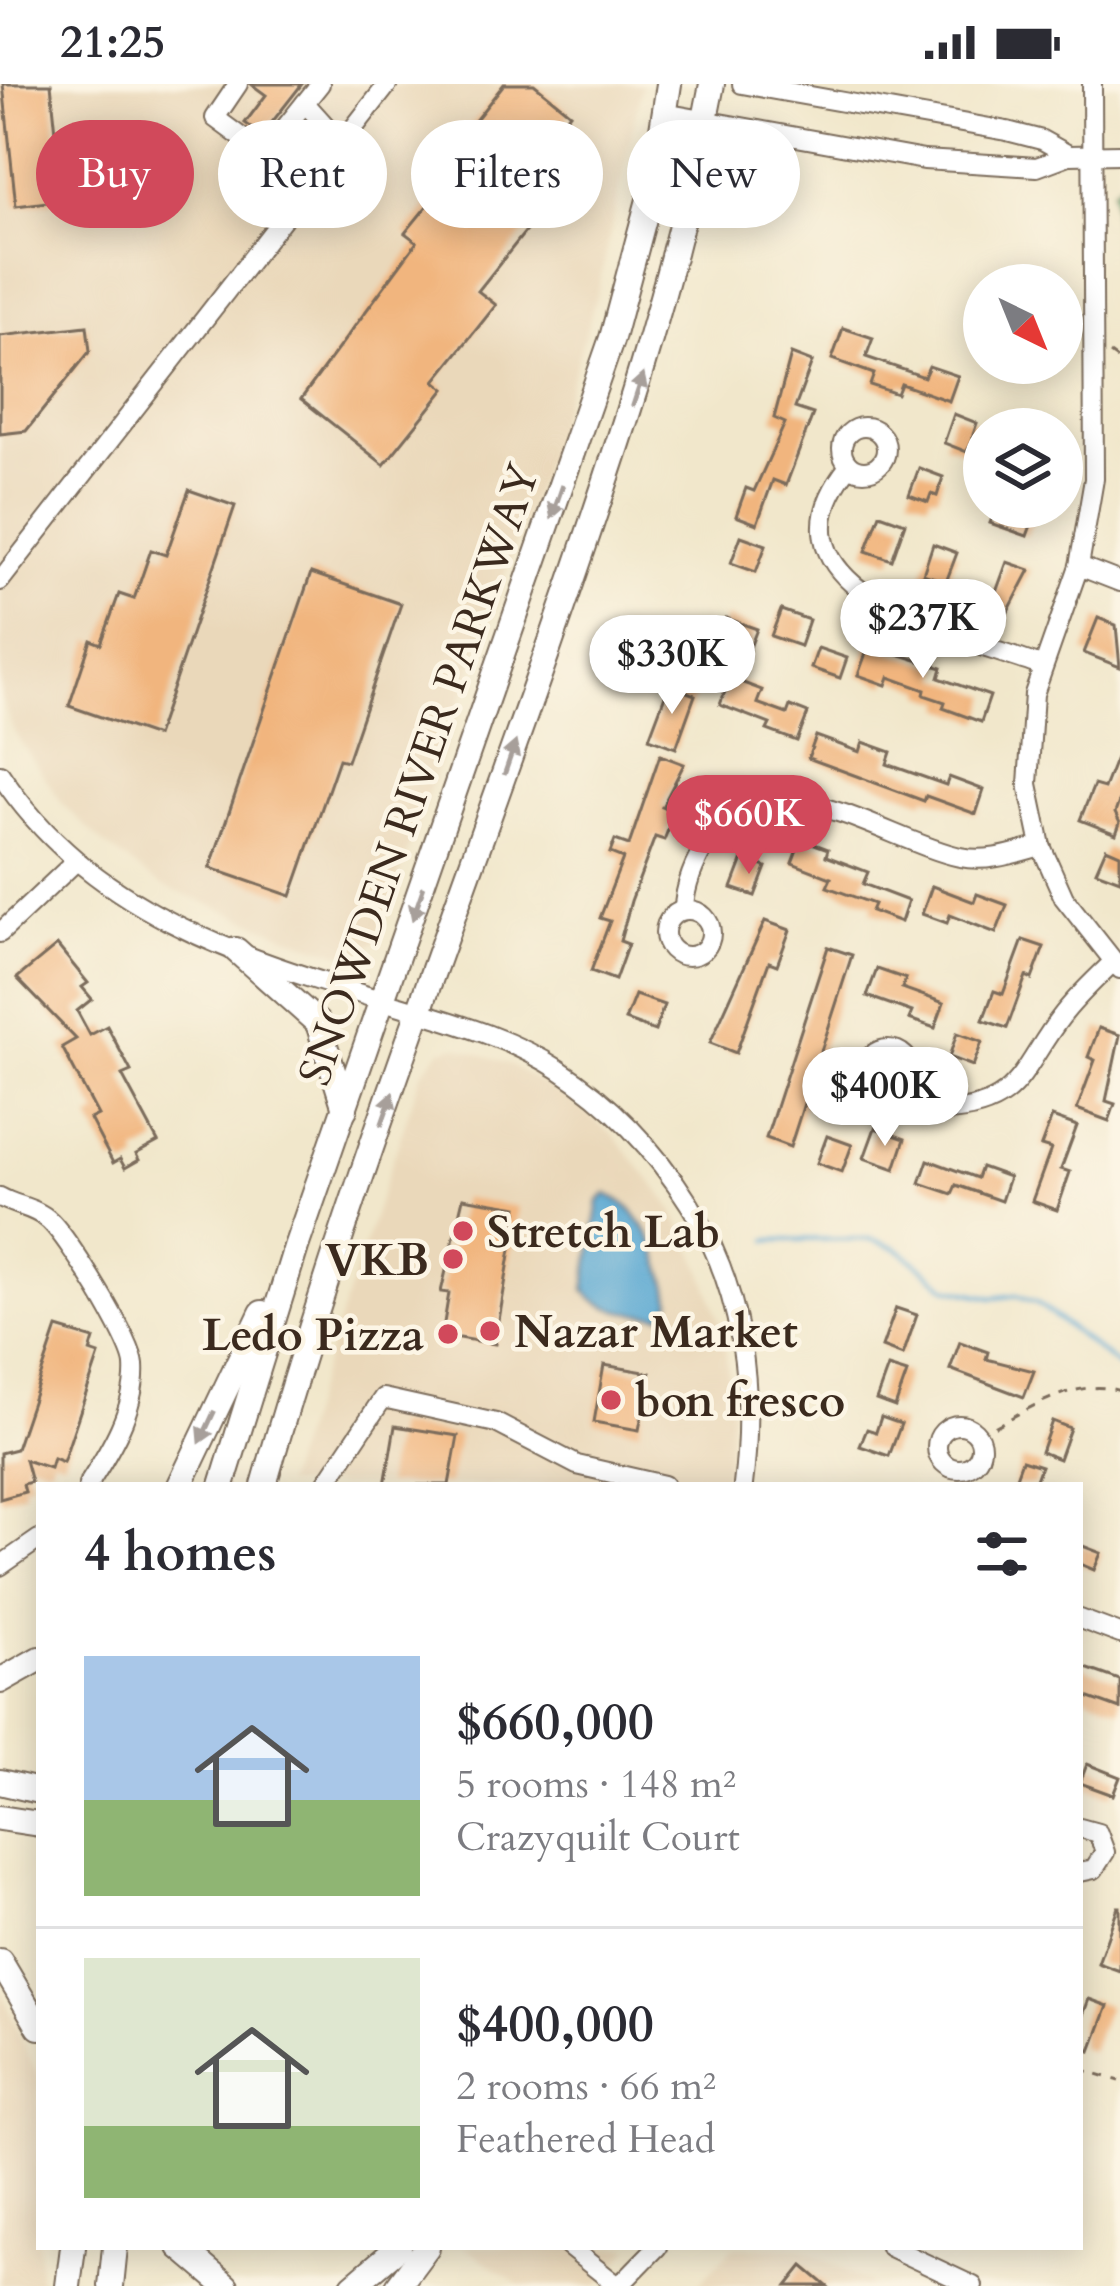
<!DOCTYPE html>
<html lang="en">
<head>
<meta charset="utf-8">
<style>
	body { margin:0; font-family:Cardo,serif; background:#f2f2f3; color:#2b2b33; height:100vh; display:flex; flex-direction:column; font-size:45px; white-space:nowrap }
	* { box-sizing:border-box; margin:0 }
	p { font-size:39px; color:#7c7c81 }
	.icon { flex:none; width:66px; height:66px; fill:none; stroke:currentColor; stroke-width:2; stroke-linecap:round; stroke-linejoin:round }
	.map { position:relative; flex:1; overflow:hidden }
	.side { position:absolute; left:36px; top:1398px; width:1047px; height:768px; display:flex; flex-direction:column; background:#fff; border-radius:0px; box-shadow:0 6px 30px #0003 }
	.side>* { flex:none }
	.hud { position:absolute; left:36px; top:36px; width:1050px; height:108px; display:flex; gap:24px }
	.needle { width:78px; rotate:137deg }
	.buttons { position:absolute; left:963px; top:180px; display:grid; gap:24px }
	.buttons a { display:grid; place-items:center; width:120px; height:120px; border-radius:50%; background:#fff; box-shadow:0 6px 30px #0003; font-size:60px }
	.price { position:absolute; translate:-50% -102px; padding:0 27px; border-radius:42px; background:#fff; color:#222; font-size:39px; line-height:78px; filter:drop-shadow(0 3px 6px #0008) }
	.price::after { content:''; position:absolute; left:50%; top:72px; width:36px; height:27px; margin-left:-18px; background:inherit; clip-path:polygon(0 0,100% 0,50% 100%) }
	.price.current { background:#d1495b; color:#fff }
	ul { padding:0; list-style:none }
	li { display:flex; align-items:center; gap:36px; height:300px; padding:0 48px }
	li+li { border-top:3px solid #e1e1e2 }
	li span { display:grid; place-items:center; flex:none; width:336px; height:240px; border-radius:0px; color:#555 }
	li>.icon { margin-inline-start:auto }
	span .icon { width:144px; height:144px; fill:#fffc; stroke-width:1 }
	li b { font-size:51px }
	h2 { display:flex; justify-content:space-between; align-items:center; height:144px; padding:0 48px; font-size:51px }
	.tag { padding:0 42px; border-radius:54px; background:#fff; box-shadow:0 6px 30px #0003; font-size:42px; line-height:108px }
	.tag.current { background:#d1495b; color:#fff }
	.status { display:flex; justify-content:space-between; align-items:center; height:84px; padding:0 60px; background:#fff; direction:ltr }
	.status svg { height:33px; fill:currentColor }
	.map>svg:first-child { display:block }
	.built { fill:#ead8ba }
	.green { fill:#75c98c; stroke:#587a55; stroke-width:3 }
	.water { fill:#58a7d2; stroke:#4a6878; stroke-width:3 }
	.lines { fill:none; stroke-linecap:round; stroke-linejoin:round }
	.stream { stroke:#58a7d2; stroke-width:4.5 }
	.building { fill:#f1b57e }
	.minor-casing { stroke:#7b6c5b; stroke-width:22 }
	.major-casing { stroke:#7b6c5b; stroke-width:28 }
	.path { stroke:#7b6c5b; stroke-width:3; stroke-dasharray:9 9; stroke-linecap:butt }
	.minor { stroke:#fff; stroke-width:18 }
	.major { stroke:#fff; stroke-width:24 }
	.oneway { fill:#a79f9a }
	.poi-dot { fill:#d1495b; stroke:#fcf5e5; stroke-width:4.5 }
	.labels { text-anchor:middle; stroke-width:9; stroke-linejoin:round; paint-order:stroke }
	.street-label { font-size:45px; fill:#3b2a1e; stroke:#fcf5e5 }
	.poi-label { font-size:45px; font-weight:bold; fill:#3b2a1e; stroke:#fcf5e5; text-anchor:start }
</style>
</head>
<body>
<div class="status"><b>21:25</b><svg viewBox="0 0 49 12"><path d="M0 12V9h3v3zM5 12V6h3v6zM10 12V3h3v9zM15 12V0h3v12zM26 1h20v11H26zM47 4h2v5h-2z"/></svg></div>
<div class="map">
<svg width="1120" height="2202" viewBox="0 0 1120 2202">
	<rect width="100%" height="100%" fill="#fcf5e5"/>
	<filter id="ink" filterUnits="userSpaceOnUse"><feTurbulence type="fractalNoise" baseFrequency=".00833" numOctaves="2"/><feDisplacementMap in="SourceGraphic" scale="24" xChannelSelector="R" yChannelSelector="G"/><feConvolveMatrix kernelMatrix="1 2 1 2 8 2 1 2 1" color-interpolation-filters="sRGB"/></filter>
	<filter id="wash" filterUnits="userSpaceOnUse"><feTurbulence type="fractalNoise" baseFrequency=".004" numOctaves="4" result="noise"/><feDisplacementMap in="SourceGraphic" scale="48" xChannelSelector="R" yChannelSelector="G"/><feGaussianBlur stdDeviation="2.7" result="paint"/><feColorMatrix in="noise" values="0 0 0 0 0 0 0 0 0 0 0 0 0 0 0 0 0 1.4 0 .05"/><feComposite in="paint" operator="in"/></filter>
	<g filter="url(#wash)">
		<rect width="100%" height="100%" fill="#f1e7cb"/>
		<!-- built -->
		<g class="built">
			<path d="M0,0h642l-44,207 -43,142 -179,508 -13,11 -12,4 -45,-13 -145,-58 -57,-41 -39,-37 -51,-75 -14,-36z"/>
			<path d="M457,962l54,19 68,41 36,31 54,66 33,66 22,67 8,73 -7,76h-441l138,-413 18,-21z"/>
			<path d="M0,1904l39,91v207h-39z"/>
			<path d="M464,2163h167l-33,39h-77z"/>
			<path d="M733,2163h67l75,39h-178z"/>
		</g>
		<!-- green -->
		<path class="green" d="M1120,99v199l-7,-193z"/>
		<!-- water -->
		<path class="water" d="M607,1110c42,17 53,67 65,107l-10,14c-26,-1 -60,-2 -77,-25l14,-89z"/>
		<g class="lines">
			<!-- stream -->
			<path class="stream" d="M768,1156l103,-1 26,9 51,40 45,10 24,-3 20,8 83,64"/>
		</g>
		<g id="blocks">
			<!-- building -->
			<g class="building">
				<path d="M3,0h48l12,116 -47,6z"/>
				<path d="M251,0h51l-40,51 -17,-12 21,-28z"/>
				<path d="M504,0h30l36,29 -62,77 25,20 -10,13 6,4 -51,64 18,14 -61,76 10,8 -61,76 -83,-66 116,-157 -12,-9 62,-76 -13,-10z"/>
				<path d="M87,242l3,25 -64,80 -26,3v-98z"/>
				<path d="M843,244l30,10 -7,19 58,20 5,-11 29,10 -9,25 -48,-17 -4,10 -27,-9 4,-11 -42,-15z"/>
				<path d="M791,270l21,8 -17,46 18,6 -27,71 -13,-5 -16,44 -21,-8 10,-28 8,3 31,-68 -11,-5z"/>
				<path d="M954,330l23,9 -10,29 -23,-9z"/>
				<path d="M919,384l24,9 -6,19 -6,-2 -3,8 -19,-7z"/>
				<path d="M189,406l46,16 -79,230 -87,-30 22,-66 10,4 18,-50 15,5 17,-49 15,5z"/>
				<path d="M996,423l40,5 -9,24 -37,-13z"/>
				<path d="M880,430l25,9 -13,37 -26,-9z"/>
				<path d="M741,452l25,9 -10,27 -25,-9z"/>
				<path d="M933,460l24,9 -11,29 -23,-8z"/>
				<path d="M1007,478l23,8 -22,42 -17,-6z"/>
				<path d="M311,489l90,31 -54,157 -8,-2 -48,137 -81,-28z"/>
				<path d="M781,526l28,10 -9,26 -29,-10z"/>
				<path d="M726,534l31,11 -8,21 -31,-11z"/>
				<path d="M1098,534l18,7 4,42 -36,-14z"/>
				<path d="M869,561l73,23 -3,10 51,18 -9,26 -38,-14 2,-6 -21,-7 1,-5 -36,-13 -3,8 -28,-10z"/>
				<path d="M818,564l29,10 -7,20 -29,-10z"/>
				<path d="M730,594l32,12 -5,13 30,11 3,-8 18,7 -11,28 -30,-11 3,-6 -50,-19z"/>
				<path d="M669,601l26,10 -19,53 -27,-10z"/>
				<path d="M816,652l44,16 3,-10 28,10 -4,12 59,21 3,-8 35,13 -8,24 -50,-18 -2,5 -116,-43z"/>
				<path d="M1119,666l1,49 -5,14 5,10 -4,11 -36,-14 14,-35 10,3z"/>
				<path d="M660,671l24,9 -22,43 13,5 -11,28 -9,-3 -24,64 -11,40 8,3 -13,36 -24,-9 19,-50 -10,-3 23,-60 -13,-5 5,-13 14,5z"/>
				<path d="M801,755l27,10 -2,7 42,16 -5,12 45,17 -7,21 -30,-11 3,-7 -47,-17 4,-9 -39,-15z"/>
				<path d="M1106,764l14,6v26l-24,-9z"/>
				<path d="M743,775l23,8 -11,29 -23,-8z"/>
				<path d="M932,802l42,16 3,-8 30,11 -11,28 -46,-18 -3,8 -25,-9z"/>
				<path d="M765,837l25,9 -13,35 -8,-3 -33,91 -26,-10z"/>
				<path d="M1023,856l21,7 -12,32 -6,-3 -19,52 -24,-8 11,-29 9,3z"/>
				<path d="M57,861l31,38 -6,4 10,12 -15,12 13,24 17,-9 24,45 -9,4 36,67 -22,12 3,6 -14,8 -5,-9 -7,4 -23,-44 8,-4 -36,-68 14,-8 -59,-61z"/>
				<path d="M828,863l24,8 -62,192 -24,-9z"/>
				<path d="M877,885l29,10 -4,9 42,15 -9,25 -26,-9 3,-7 -45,-16z"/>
				<path d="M635,911l29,10 -9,26 -30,-11z"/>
				<path d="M1099,944l21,7 -14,66 9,3 -6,17 -32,-12 18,-49 -7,-3z"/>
				<path d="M957,949l25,9 -9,24 -24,-9z"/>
				<path d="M1052,1033l25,9 -16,43 9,3 -13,38 -25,-9 19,-52 -10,-3z"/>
				<path d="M875,1044l30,11 -10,30 -31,-11z"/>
				<path d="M827,1052l25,9 -10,27 -25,-9z"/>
				<path d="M928,1076l49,18 4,-11 28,10 -8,24 -45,-16 -4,9 -32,-11z"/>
				<path d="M463,1114l55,9 -23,137 -53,-9 7,-42 -8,-1z"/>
				<path d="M896,1224l21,7 -14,40 -21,-8z"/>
				<path d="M57,1244l37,11 -4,13 9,3 -36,107 -10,-4 -3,10 -25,-8 6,22 -8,2 2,8 -25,7v-46l16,-4z"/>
				<path d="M960,1258l28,10 -2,7 48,12 -10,26 -74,-28z"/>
				<path d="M604,1281l46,8 -11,57 -45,-8z"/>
				<path d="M888,1283l19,6 -12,34 -19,-7z"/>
				<path d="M881,1333l20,7 -12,32 -29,-10 7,-17 9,3z"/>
				<path d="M1052,1337l18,7 -11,31 -18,-7z"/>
				<path d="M395,1342l63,10 -9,49h-64z"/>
				<path d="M1022,1376l19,6 -7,19h-21z"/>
				<path d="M1080,1461l21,8 -7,17 -14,-6z"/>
				<path d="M1080,1582l40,14v29l-39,-14z"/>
				<path d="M1087,1680l33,13 -7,18 -33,-12z"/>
				<path d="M1118,1823h2v64l-22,-8z"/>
				<path d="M1089,1915l19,7 -17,45 -11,-4v-24z"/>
				<path d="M803,2182l24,20h-40z"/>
			</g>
		</g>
	</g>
	<g filter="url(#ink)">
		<use href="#blocks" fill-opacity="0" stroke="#7b6c5b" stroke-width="3"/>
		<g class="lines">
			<!-- minor casing -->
			<g class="minor-casing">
				<g id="minor">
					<path d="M238,0l-23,34 49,36 56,-70"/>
					<path d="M742,0l265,47 35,9 27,15"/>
					<path d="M1092,0l2,395 -15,87 -45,128 -6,90 13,62 23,52 56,71"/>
					<path d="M305,19l36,40"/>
					<path d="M664,29l260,47 113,7 32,-12 51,-1"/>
					<circle cx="864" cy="365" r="22"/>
					<path d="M849,382c-100,125 114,172 192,200"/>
					<path d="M1079,482l41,16"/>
					<path d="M0,497l388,-497"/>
					<path d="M0,690c90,138 240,183 390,229 58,18 117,33 168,66 54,35 98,82 132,136 53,84 65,183 53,280"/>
					<circle cx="688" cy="849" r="23"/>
					<path d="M684,826c0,-23 11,-49 24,-69 59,-91 177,0 252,16 28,6 55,-4 81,-11"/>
					<path d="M0,849l74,-70"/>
					<circle cx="888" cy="989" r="24"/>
					<path d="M906,1005l39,22c76,-3 77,-44 116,-94 15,-20 34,-37 52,-55"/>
					<path d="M0,1113c16,9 37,11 50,24 19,18 82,119 84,144 3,42 -25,87 -46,120"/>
					<circle cx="959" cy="1363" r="22"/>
					<path d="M325,1401l58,-87 113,25 81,42 87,20"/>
					<path d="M0,1482l39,-27"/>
					<path d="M1080,1535l40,15"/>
					<path d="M1080,1744l18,5 7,19 -11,17 -14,3"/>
					<path d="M569,2163l49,39"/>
					<path d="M890,2163l83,39"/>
					<path d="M619,2202l38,-39"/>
				</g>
			</g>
			<!-- major casing -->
			<g class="major-casing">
				<g id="major">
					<path d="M236,866l82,73 27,86"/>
					<path d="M180,1401l82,-172"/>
					<path d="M222,1401l74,-238 316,-909 42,-157 15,-97"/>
					<path d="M264,1401c80,-282 187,-558 284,-835 66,-189 127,-368 164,-566"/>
					<path d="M0,1597l39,-22"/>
					<path d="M0,1698l39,9"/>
					<path d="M0,1734l39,6"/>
					<path d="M0,1877l39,66"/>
					<path d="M180,2163l46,39"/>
					<path d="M68,2202l5,-39"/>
					<path d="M111,2202l4,-39"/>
					<path d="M353,2202l46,-39"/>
					<path d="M398,2202l29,-39"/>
				</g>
			</g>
			<!-- path -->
			<g class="path">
				<path d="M1110,270l10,7"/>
				<path d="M979,1351c42,-21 94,-59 141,-44"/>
				<path d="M1080,1985l40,12"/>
			</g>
			<!-- minor -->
			<use href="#minor" class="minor"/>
			<!-- major -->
			<use href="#major" class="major"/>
		</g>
		<!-- one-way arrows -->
		<defs><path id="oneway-solid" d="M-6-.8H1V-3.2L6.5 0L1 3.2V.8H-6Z" transform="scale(3)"/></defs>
		<g class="oneway">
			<use href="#oneway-solid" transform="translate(638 306) rotate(-72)"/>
			<use href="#oneway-solid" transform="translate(557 418) rotate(109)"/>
			<use href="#oneway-solid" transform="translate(510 674) rotate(-71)"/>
			<use href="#oneway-solid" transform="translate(418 819) rotate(109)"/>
			<use href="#oneway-solid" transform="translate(387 1025) rotate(-71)"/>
			<use href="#oneway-solid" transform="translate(207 1343) rotate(115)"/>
		</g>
	</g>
	<!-- markers -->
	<g class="poi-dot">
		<circle cx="463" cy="1147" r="12"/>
		<circle cx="453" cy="1175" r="12"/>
		<circle cx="490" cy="1247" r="12"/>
		<circle cx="448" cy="1250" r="12"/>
		<circle cx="611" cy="1316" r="12"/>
	</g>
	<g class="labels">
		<!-- street labels -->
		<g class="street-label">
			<text transform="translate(418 690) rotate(-71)" y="16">SNOWDEN RIVER PARKWAY</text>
		</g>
		<!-- poi labels -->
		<g class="poi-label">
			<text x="487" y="1163">Stretch Lab</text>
			<text x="429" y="1191" text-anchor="end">VKB</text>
			<text x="514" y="1263">Nazar Market</text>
			<text x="424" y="1266" text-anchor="end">Ledo Pizza</text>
			<text x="635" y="1332">bon fresco</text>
		</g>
	</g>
</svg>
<div class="buttons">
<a><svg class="needle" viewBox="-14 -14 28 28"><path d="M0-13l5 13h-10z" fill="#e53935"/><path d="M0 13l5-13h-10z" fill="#7c7c81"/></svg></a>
<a><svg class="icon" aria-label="layers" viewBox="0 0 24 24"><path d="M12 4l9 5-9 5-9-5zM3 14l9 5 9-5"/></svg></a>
</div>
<b class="price" style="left:923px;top:597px">$237K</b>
<b class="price" style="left:672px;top:633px">$330K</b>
<b class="price current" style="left:749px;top:793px">$660K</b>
<b class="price" style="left:885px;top:1065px">$400K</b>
<div class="hud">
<a class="tag current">Buy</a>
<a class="tag">Rent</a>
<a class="tag">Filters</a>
<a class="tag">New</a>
</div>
<section class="side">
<h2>4 homes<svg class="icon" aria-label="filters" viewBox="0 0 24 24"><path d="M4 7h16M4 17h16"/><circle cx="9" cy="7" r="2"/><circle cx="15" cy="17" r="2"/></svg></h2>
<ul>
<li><span style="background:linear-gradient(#a9c7e8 60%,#8fb573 0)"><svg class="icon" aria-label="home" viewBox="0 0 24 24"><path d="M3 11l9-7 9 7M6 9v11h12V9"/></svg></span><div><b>$660,000</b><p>5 rooms · 148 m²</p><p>Crazyquilt Court</p></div></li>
<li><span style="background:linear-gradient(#dfe7d0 70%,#8fb573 0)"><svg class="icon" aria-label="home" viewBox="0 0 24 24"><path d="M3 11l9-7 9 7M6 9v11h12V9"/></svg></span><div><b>$400,000</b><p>2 rooms · 66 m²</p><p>Feathered Head</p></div></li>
</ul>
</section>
</div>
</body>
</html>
